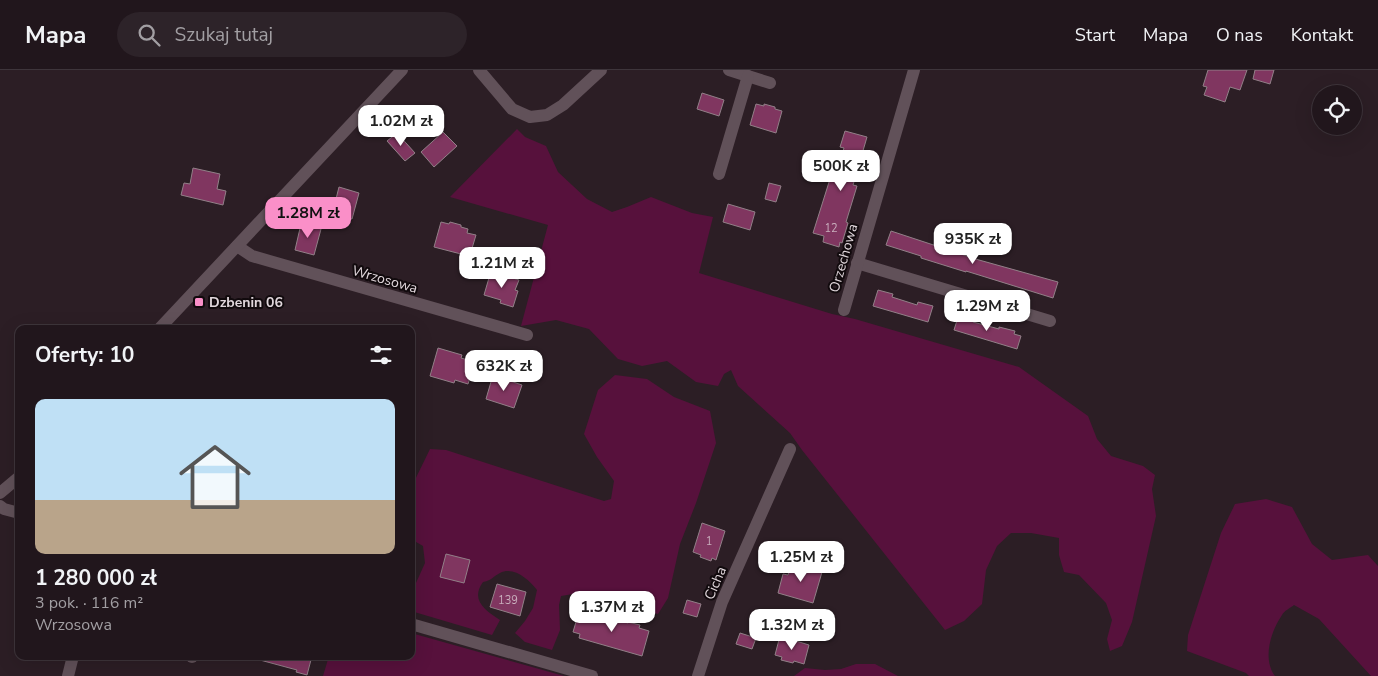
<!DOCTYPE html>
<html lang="pl">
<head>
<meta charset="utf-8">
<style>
	body { margin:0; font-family:"Nunito Sans",sans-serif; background:#2d2329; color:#f1f3f6; height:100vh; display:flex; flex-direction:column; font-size:19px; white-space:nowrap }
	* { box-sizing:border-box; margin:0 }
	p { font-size:16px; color:#a29fa3 }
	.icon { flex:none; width:28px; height:28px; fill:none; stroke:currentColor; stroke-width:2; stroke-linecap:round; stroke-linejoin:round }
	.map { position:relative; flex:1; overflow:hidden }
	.panel { position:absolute; left:15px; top:255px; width:400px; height:335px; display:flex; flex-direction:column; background:#21161c; border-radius:10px; box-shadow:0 5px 20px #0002,0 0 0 1px #3e353b }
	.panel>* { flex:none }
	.controls { position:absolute; left:1312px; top:15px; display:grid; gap:10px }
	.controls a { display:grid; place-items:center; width:50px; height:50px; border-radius:50%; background:#21161c; box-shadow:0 5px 20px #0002,0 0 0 1px #3e353b; font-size:25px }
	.price { position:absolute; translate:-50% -42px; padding:0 11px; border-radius:10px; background:#fff; color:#222; font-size:16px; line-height:32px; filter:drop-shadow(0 1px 2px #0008) }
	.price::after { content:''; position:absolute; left:50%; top:30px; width:15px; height:11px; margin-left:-8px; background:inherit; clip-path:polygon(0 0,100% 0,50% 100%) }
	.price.current { background:#fa8fc8; color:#111 }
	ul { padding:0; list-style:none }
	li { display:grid; align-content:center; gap:10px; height:265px; padding:0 20px }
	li+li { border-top:1px solid #3e353b }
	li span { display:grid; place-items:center; height:155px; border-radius:10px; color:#555 }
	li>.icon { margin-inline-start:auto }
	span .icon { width:90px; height:90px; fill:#fffc; stroke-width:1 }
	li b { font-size:21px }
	h2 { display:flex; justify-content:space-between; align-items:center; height:60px; padding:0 20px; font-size:21px }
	header { display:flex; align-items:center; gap:30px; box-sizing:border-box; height:70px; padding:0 25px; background:#21161c; border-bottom:1px solid #3e353b }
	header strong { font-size:24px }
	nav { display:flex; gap:28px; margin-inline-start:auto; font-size:18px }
	.search { width:350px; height:45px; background:#2d2329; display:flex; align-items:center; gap:12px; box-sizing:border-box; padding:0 18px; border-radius:28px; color:#a29fa3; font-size:19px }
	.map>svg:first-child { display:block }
	.green { fill:#57113c }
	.building { fill:#803660; stroke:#928088 }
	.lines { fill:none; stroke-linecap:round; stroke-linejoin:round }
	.minor { stroke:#615159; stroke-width:12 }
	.poi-dot { fill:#fa8fc8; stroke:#110a0d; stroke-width:2 }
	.labels { text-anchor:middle; stroke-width:4; stroke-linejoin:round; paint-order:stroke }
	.number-label { font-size:11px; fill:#c9afbd }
	.street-label { font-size:14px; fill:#e1d7dc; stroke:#110a0d }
	.poi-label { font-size:14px; font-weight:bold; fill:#e1d7dc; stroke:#110a0d; text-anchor:start }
</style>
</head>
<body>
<header>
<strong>Mapa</strong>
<div class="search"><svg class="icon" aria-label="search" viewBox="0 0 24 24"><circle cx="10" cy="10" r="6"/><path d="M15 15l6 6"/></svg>Szukaj tutaj</div>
<nav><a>Start</a><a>Mapa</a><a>O nas</a><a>Kontakt</a></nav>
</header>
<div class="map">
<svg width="1378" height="606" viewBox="0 0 1378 606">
	<rect width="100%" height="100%" fill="#2c1e25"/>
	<!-- green -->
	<g class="green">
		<path d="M517,59l8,8 21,9 12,26 29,27 25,13 15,-5 24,-10 41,16 21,4 -14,56 133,41 23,5 164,48 69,49 9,23 14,17 32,10 12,9 -3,14 4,27 -24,106 -10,24 -12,5 -3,-12 5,-19 -6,-17 -27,-28 -15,-3 -5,-17v-17l-28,-5h-20l-14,13 -11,24 -4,34 -18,17 -19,9 -143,-180 -12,-17 -52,-47 -7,-16 -7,4 -6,12 -22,-4 -29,-21 -25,5 -24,-7 -29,-30 -33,-9 -35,6 27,-101 -98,-28z"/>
		<path d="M615,305l32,4 27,18 36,14 6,32 -20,60 -16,41 -12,54 -10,16 -29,-7 -20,-7 -30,-7 -18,3 -2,9 1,25 -8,20 -27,-8 -10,-9 10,-12 8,-13 4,-18c-8,-10 -23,-24 -37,-17 -8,4 -7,7 -17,9 -13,18 2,28 17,38l-8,15 -81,-24v-17l14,-31 -2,-17 -12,-7v-51l19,-39 16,1 158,51 7,-2 3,-18 -17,-24 -13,-23 14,-44z"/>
		<path d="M1266,429l26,8 20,37 20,16 36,-5 10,11v110h-7l-52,-57 -25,-14c-4,3 -10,6 -12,10 -11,16 -20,44 -7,61h-26l-3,-3 -59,-22 1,-16 33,-102 14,-29z"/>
		<path d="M411,563l153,43h-241l6,-20h82z"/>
		<path d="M856,594h19l23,12h-104l11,-8 20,2 16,-1z"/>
	</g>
	<!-- building -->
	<g class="building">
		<path d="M1208,0h39l-7,20 -10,-3 -5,15 -21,-7 3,-8 -4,-1z"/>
		<path d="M1255,0h19l-4,14 -17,-5z"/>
		<path d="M702,23l22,7 -5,16 -22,-7z"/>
		<path d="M756,34l8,2v-2l11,3v2l7,2 -6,22 -26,-8z"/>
		<path d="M845,61l22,6 -14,48 4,1 -11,36 2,1 -6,20 -2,-1 -1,5 -16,-5 1,-6 -11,-3 17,-54h3l4,-12 1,1 6,-20 -4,-1z"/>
		<path d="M443,62l14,14 -23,21 -13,-15z"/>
		<path d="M397,63l18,20 -10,8 -18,-20z"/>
		<path d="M193,98l27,6 -3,15 9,2 -3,14 -42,-10 3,-12 6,1z"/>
		<path d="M769,113l12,3 -5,16 -11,-3z"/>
		<path d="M339,117l20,6 -7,26 -24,-6 5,-15 3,1z"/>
		<path d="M728,134l27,8 -5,18 -27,-8z"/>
		<path d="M441,152l8,2 1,-2 11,3v2l7,2 -1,4 9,2 -6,20 -8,-3 -1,2 -27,-7z"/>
		<path d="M301,154l20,5 -7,26 -19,-5z"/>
		<path d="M891,161l88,29 79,22 -5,16 -87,-27v1l-45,-14v-2l-35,-11z"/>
		<path d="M491,201l28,9 -4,10 3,1 -5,16 -13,-4 1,-3 -17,-5z"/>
		<path d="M878,220l15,4 -1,3 25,8 1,-3 15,4 -5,16 -55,-16z"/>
		<path d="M959,244l15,5 -1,3 26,7v-2l16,4 -1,3 7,2 -4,13 -63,-19z"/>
		<path d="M438,278l24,7 -1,3 14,4 -7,22 -13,-4 -1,3 -24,-7z"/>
		<path d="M493,305l29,10 -8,23 -28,-9z"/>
		<path d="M702,453l23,8 -9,29 -4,-2 -1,3 -11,-4 1,-2 -8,-3z"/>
		<path d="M446,484l24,6 -6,23 -24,-6z"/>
		<path d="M791,494l31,8 -9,31 -35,-10 5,-19 5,1z"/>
		<path d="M497,514l29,8 -6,24 -30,-9z"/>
		<path d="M687,530l14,4 -4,13 -14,-4z"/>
		<path d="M579,542l7,2v-2l42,11v-1l12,3 -1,3 10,3 -7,25 -63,-18 1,-4 -7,-2z"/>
		<path d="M740,563l16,5 -4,11 -16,-5z"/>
		<path d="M780,566l29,9 -5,19 -10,-3 -1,2 -12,-3 1,-3 -7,-2z"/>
		<path d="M261,586h51l-5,19 -11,-3 1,-2 -37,-10z"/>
	</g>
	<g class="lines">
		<!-- minor -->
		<g class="minor">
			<path d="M479,0l33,39 18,8 17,-2 16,-10 38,-35"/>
			<path d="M729,0l41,13"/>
			<path d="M719,104l29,-98"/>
			<path d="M237,176l15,10 275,79"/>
			<path d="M857,193l193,58"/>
			<path d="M844,240l70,-240"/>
			<path d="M159,259l243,-259"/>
			<path d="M0,423l19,-16"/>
			<path d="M0,436l4,3 15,4"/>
			<path d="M411,554l181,52"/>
			<path d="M192,587v-1"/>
			<path d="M68,606l5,-20"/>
			<path d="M698,606l24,-74 68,-153"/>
		</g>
	</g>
	<!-- markers -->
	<rect class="poi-dot" x="194" y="227" width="10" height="10" rx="2.5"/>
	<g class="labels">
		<!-- number labels -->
		<g class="number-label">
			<text x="831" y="162">12</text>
			<text x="709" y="475">1</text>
			<text x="508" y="534">139</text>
		</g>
		<!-- street labels -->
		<g class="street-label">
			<text transform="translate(843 188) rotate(-74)" y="5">Orzechowa</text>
			<text transform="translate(385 209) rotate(16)" y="5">Wrzosowa</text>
			<text transform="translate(715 513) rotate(-67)" y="5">Cicha</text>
		</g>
		<!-- poi labels -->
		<g class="poi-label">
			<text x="209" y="237">Dzbenin 06</text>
		</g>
	</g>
</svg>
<div class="controls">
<a><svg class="icon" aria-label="locate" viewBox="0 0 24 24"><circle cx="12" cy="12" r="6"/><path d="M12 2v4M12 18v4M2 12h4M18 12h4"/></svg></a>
</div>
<b class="price" style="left:401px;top:77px">1.02M zł</b>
<b class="price" style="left:841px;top:122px">500K zł</b>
<b class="price current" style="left:308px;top:169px">1.28M zł</b>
<b class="price" style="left:973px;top:195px">935K zł</b>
<b class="price" style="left:502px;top:219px">1.21M zł</b>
<b class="price" style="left:987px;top:262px">1.29M zł</b>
<b class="price" style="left:504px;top:322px">632K zł</b>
<b class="price" style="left:801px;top:513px">1.25M zł</b>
<b class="price" style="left:612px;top:563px">1.37M zł</b>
<b class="price" style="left:792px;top:581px">1.32M zł</b>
<section class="panel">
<h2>Oferty: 10<svg class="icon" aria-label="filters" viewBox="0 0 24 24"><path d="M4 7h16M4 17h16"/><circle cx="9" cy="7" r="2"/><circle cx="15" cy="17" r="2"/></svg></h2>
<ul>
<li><span style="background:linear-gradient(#bfe0f5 65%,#b9a48a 0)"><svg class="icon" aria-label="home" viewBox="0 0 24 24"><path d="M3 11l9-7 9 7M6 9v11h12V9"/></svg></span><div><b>1 280 000 zł</b><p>3 pok. · 116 m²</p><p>Wrzosowa</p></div></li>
</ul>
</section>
</div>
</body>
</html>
